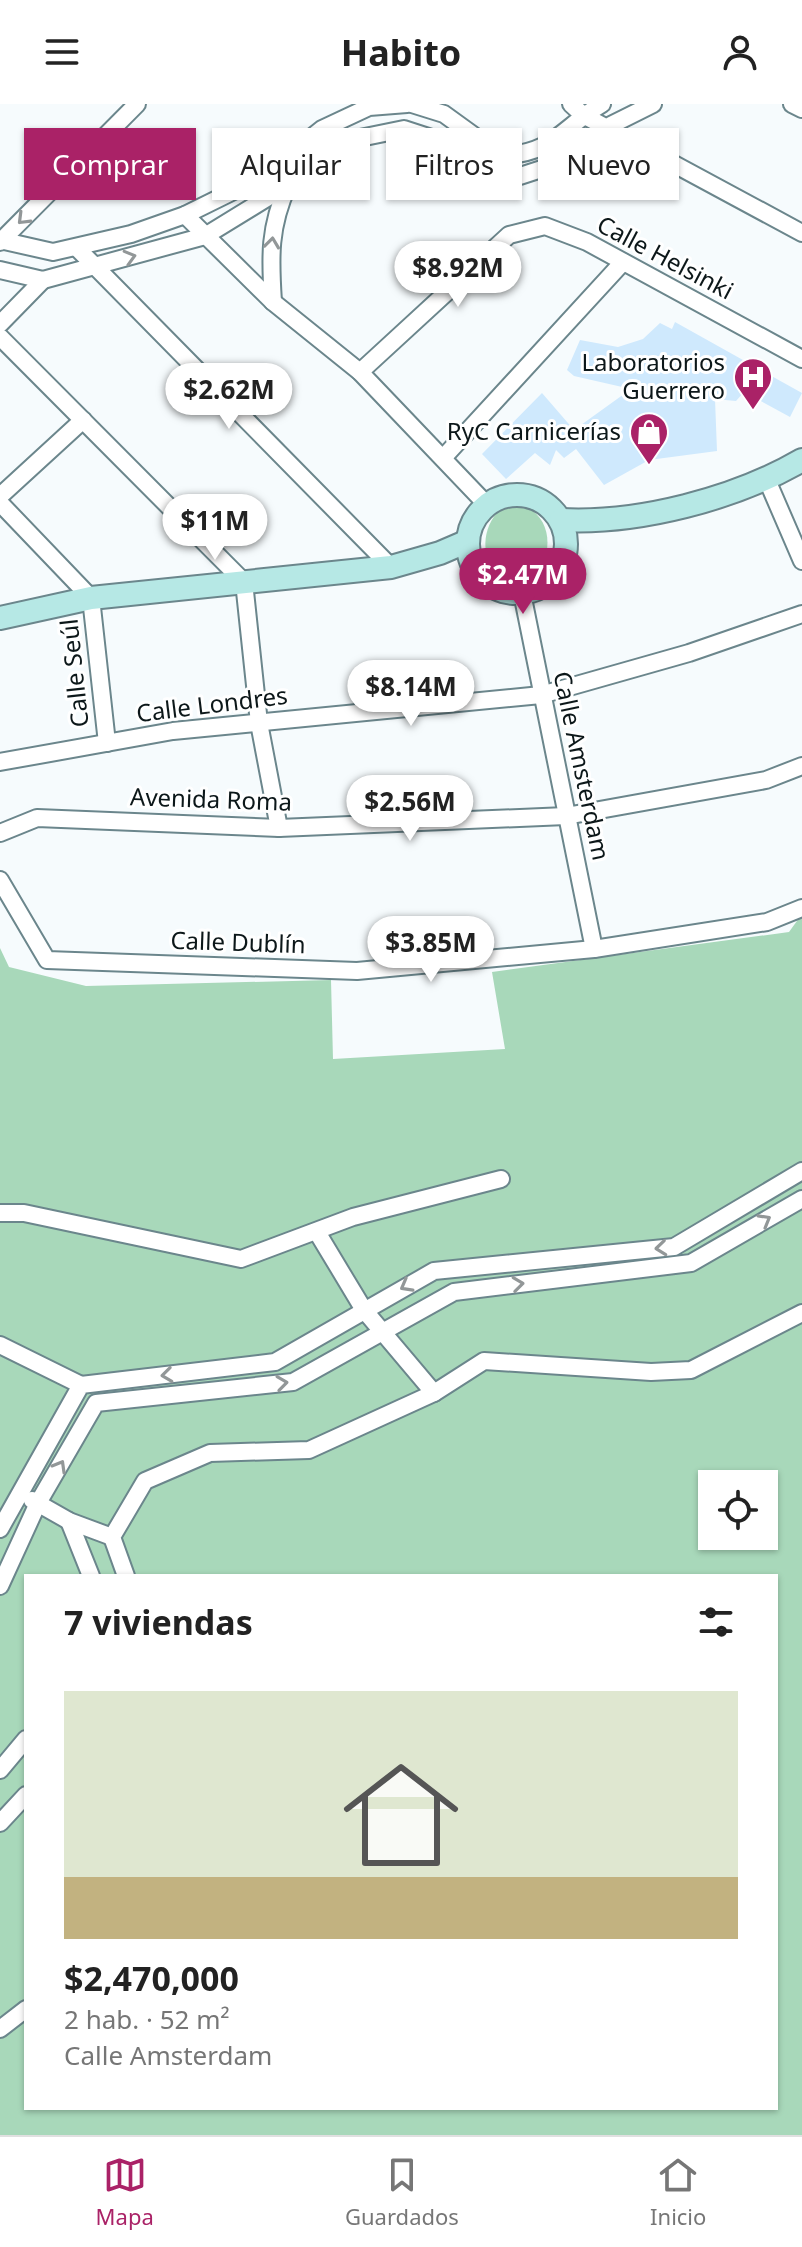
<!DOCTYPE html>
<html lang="es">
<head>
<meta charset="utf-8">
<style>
	body { margin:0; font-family:"Noto Sans",sans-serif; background:#f6f6f6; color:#222; height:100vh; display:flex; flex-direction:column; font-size:30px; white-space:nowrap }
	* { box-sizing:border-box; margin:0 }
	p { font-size:26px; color:#767676 }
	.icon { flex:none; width:44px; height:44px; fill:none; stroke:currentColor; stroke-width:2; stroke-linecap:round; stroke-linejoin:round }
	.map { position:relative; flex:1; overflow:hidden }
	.panel { position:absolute; left:24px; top:1470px; width:754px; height:536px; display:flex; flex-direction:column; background:#fff; border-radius:0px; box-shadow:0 2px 6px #0004 }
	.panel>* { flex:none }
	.guide { position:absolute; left:24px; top:24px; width:754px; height:72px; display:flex; gap:16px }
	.buttons { position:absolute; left:698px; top:1366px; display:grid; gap:16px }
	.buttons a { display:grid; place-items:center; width:80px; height:80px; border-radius:0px; background:#fff; box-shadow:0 2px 6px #0004; font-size:40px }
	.price { position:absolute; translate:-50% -68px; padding:0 18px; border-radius:28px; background:#fff; color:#222; font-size:26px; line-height:52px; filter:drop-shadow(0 2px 4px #0008) }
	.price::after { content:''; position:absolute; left:50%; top:48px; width:24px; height:18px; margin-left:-12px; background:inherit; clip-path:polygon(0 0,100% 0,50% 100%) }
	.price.on { background:#aa2267; color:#fff }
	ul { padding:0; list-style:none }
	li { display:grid; align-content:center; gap:16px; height:424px; padding:0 40px }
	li+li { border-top:2px solid #e0e0e0 }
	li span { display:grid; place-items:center; height:248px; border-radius:0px; color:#555 }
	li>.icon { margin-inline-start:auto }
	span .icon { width:144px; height:144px; fill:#fffc; stroke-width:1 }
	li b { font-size:34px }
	h2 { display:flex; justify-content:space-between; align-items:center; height:96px; padding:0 40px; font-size:34px }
	.chip { padding:0 28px; border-radius:0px; background:#fff; box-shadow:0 2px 6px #0004; font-size:28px; line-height:72px }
	.chip.on { background:#aa2267; color:#fff }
	header { display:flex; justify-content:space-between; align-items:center; height:104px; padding:0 40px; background:#fff; font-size:36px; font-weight:700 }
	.menu { display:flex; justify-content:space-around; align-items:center; height:112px; border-top:2px solid #e0e0e0; background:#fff; font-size:22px; color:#767676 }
	.menu a { display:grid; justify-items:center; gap:4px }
	.menu .on { color:#aa2267 }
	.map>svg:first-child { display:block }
	.green { fill:#a8d8ba; fill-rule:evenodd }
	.building { fill:#cfe9fd }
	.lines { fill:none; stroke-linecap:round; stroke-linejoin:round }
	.minor-casing { stroke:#6b868c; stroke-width:20 }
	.secondary-casing { stroke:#6b868c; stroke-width:26 }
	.minor { stroke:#fff; stroke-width:16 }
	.secondary { stroke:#b6e8e5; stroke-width:22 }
	.oneway { stroke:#929798 }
	.labels { text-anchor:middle; stroke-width:6; stroke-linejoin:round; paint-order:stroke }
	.street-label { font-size:24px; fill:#0c1719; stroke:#fff }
	.poi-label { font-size:24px; fill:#0c1719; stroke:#fff; text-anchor:end }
</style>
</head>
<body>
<header><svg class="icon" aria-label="menu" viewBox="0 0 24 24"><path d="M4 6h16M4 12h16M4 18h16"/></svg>Habito<svg class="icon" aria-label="person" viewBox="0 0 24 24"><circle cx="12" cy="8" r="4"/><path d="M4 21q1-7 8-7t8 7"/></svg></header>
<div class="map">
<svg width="802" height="2031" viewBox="0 0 802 2031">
	<rect width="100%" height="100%" fill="#f6fbfd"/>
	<!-- green -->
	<g class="green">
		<path d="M507,400c46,-2 53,55 20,78 -47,3 -55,-55 -20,-78z"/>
		<path d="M802,810v1221h-802v-1187l9,19 77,19 245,-6 2,79 172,-10 -13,-77 297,-40zM712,1380h52v52h-52zM26,1472h750v532h-750z"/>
	</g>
	<!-- building -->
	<path class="building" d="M675,218l127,71 -12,24 -46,-25 -8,9 -21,-2 2,52 -68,9 -45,25 -28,-36 -12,9 -8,-8 -6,15 -15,-12 -29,26 -24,-25 60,-61 32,37 57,-41 -57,-13 -7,-6 13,-30 38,7 25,-8 17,-16 12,6z"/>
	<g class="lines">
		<!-- minor casing -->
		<g class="minor-casing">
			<g id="minor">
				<path d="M412,0l32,10 58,42c54,-4 58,-27 100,-52"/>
				<path d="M571,0l12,11 219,118"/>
				<path d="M792,0l10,5"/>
				<path d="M185,111l88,87 87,70 127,133"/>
				<path d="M0,136l53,12 78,-18 54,-19 77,-38 60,-48 47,-22 38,-3"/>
				<path d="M0,138l137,-138"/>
				<path d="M77,144l314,319"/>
				<path d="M0,166l43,10 162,-44 83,-51 67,-46 49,-10 43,14 35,26 38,7 43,-14 48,-37 42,-21"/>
				<path d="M273,198c-3,-45 -4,-75 15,-117"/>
				<path d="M0,220l43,-44"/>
				<path d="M0,233l244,245 15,141 20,105"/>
				<path d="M360,268l149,-137 36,-9 42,16 215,117"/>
				<path d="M443,354l180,-196"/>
				<path d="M767,376l35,81"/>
				<path d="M0,392l83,-76"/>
				<path d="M0,399l91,95 16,145"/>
				<path d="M522,489l72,356"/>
				<path d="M0,658l173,-31 368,-36 148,-42 113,-39"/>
				<path d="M0,729l37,-15 242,10 287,-12 200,-36 36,-14"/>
				<path d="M0,776l47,80 310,11 237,-22 173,-27 35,-14"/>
				<path d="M0,1109h24l217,46 112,-42 148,-38"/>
				<path d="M317,1128l47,78 70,83"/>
				<path d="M0,1241l81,40"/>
				<path d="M32,1396l37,21 43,16"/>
				<path d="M69,1417l22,55"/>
				<path d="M0,1425l81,-144 194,-23 159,-91 240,-24 128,-76"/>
				<path d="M126,1472l-14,-39 33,-56 65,-28 99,-3 125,-57 50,-32 167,11 40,-2 111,-57"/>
				<path d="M0,1482l38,-83 58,-100 197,-21 161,-90 237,-29 111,-64"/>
				<path d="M0,1666l26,-31"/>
				<path d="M0,1719l26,-28"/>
				<path d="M0,1925l26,-20"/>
			</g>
		</g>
		<!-- secondary casing -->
		<g class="secondary-casing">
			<g id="secondary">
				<circle cx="517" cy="440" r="49"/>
				<path d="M561,416c77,4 174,-21 241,-60"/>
				<path d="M0,514l91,-20 300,-31 49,-14 28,-12"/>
			</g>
		</g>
		<!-- minor -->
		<use href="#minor" class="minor"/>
		<!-- secondary -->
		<use href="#secondary" class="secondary"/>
	</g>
	<!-- one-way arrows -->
	<defs><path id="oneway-chevron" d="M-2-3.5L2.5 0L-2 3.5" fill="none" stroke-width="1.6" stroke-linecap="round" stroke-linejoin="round" transform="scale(2)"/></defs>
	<g class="oneway">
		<use href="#oneway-chevron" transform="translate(23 115) rotate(135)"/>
		<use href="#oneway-chevron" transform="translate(272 139) rotate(-83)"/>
		<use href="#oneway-chevron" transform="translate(130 153) rotate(-16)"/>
		<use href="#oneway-chevron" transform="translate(765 1116) rotate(-30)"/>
		<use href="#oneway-chevron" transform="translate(661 1144) rotate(174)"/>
		<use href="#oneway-chevron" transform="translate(518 1180) rotate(-7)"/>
		<use href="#oneway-chevron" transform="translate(406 1182) rotate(151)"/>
		<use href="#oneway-chevron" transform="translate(167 1271) rotate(173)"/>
		<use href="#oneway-chevron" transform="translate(282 1279) rotate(-8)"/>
		<use href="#oneway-chevron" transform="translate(60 1362) rotate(-60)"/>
	</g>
	<!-- icons -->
	<defs>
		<g id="hospital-pin" transform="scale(2)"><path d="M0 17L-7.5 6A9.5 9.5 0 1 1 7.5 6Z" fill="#aa2267" stroke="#fff"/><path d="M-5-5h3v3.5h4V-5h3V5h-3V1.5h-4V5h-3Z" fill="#fff"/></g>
		<g id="shop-pin" transform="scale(2)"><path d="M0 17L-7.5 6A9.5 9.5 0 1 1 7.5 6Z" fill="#aa2267" stroke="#fff"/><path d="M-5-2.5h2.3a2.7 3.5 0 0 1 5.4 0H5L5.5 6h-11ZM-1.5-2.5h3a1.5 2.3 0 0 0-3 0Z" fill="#fff"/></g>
	</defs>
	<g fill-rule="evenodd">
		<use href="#hospital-pin" x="753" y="273"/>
		<use href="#shop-pin" x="649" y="328"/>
	</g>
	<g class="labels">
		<!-- street labels -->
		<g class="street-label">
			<text transform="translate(665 154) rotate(28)" y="8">Calle Helsinki</text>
			<text transform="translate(75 569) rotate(-96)" y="8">Calle Seúl</text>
			<text transform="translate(212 601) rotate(-7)" y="8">Calle Londres</text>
			<text transform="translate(581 662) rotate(78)" y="8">Calle Amsterdam</text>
			<text transform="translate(211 696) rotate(2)" y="8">Avenida Roma</text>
			<text transform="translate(238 839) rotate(2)" y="8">Calle Dublín</text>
		</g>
		<!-- poi labels -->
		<g class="poi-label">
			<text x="725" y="267">Laboratorios<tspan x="725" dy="28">Guerrero</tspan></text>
			<text x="621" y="336">RyC Carnicerías</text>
		</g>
	</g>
</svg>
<div class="buttons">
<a><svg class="icon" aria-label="locate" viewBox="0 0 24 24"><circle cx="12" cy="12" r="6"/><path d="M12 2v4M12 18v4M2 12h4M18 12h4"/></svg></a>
</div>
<b class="price" style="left:458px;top:205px">$8.92M</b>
<b class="price" style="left:229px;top:327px">$2.62M</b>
<b class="price" style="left:215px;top:458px">$11M</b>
<b class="price on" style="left:523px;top:512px">$2.47M</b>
<b class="price" style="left:411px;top:624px">$8.14M</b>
<b class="price" style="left:410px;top:739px">$2.56M</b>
<b class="price" style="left:431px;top:880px">$3.85M</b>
<div class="guide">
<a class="chip on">Comprar</a>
<a class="chip">Alquilar</a>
<a class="chip">Filtros</a>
<a class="chip">Nuevo</a>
</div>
<section class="panel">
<h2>7 viviendas<svg class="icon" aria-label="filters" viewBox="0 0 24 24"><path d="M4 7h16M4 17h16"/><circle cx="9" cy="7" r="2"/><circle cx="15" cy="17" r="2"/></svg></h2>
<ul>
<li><span style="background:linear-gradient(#dfe7d0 75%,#c2b280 0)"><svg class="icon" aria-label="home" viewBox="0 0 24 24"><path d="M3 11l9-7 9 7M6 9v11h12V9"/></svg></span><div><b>$2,470,000</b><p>2 hab. · 52 m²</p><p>Calle Amsterdam</p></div></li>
</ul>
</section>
</div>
<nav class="menu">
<a class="on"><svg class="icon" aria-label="map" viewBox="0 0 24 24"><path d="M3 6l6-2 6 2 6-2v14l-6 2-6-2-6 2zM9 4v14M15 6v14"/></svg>Mapa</a>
<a><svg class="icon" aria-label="saved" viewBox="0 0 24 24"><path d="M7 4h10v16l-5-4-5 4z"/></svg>Guardados</a>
<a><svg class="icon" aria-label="home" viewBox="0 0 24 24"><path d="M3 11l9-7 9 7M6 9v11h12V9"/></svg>Inicio</a>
</nav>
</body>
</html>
